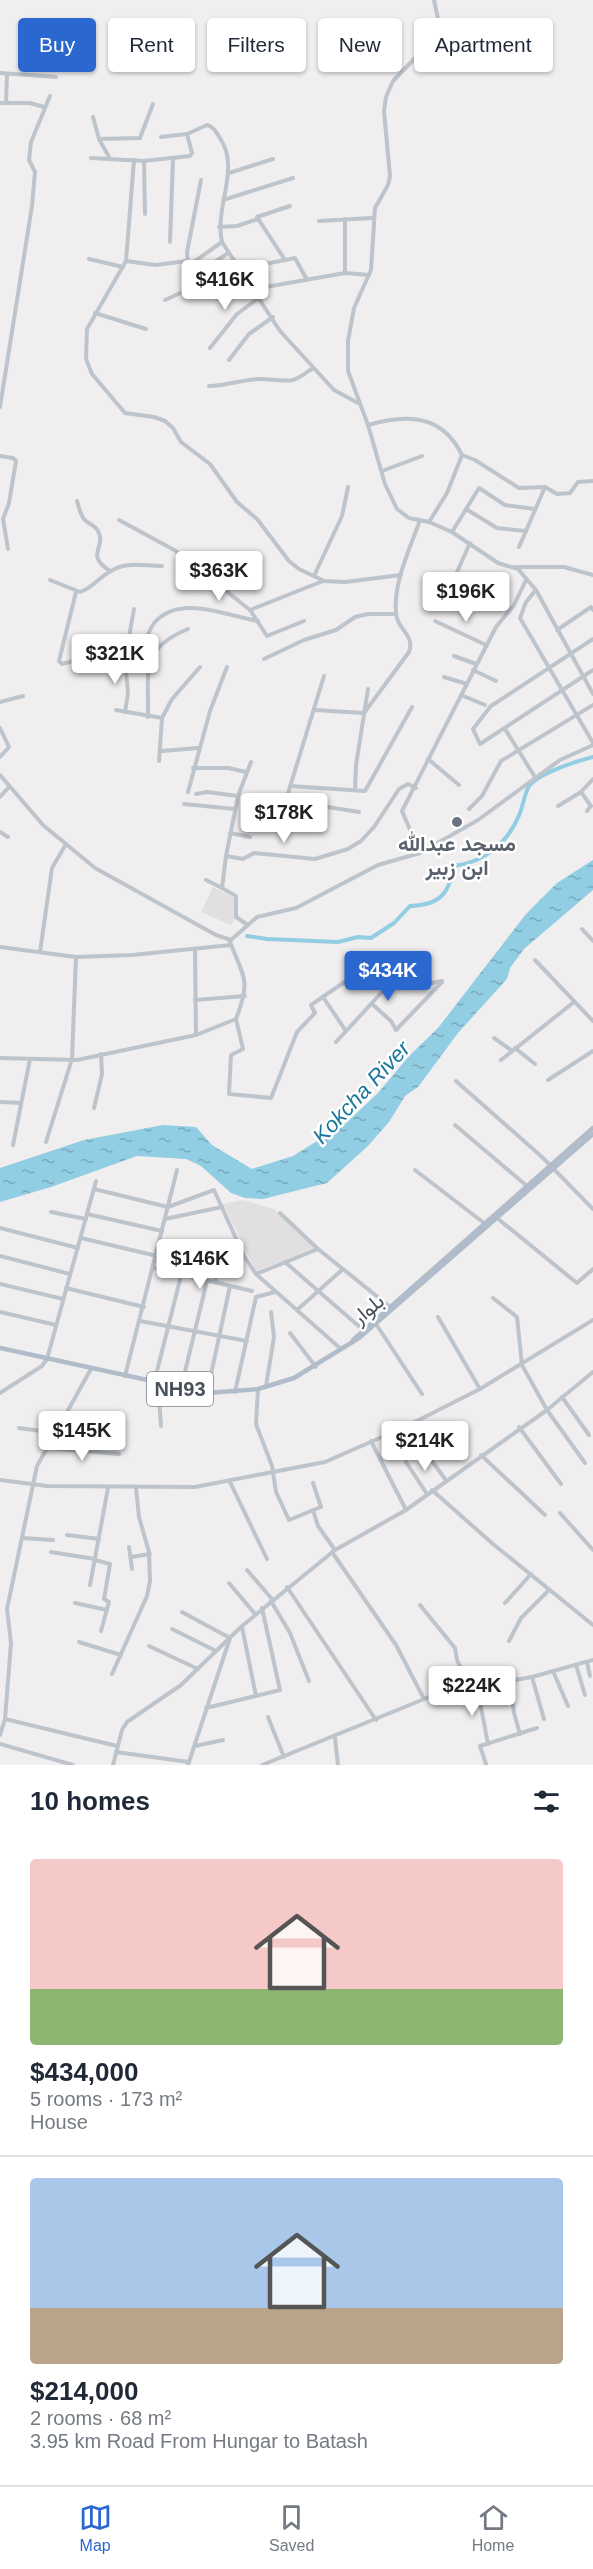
<!DOCTYPE html>
<html lang="en">
<head>
<meta charset="utf-8">
<style>
	body { margin:0; font-family:Helvetica,Vazirmatn,sans-serif; background:#f2f2f3; color:#1f2937; height:100vh; display:flex; flex-direction:column; font-size:22px; white-space:nowrap }
	* { box-sizing:border-box; margin:0 }
	p { font-size:20px; color:#747a83 }
	.icon { flex:none; width:33px; height:33px; fill:none; stroke:currentColor; stroke-width:2; stroke-linecap:round; stroke-linejoin:round }
	.map { position:relative; height:1765px; overflow:hidden }
	.details { display:flex; flex-direction:column; background:#fff; flex:1 }
	.details>* { flex:none }
	.hud { position:absolute; left:18px; top:18px; width:558px; height:54px; display:flex; gap:12px }
	.price { position:absolute; translate:-50% -51px; padding:0 14px; border-radius:6px; background:#fff; color:#222; font-size:20px; line-height:39px; filter:drop-shadow(0 2px 3px #0008) }
	.price::after { content:''; position:absolute; left:50%; top:36px; width:18px; height:14px; margin-left:-9px; background:inherit; clip-path:polygon(0 0,100% 0,50% 100%) }
	.price.active { background:#2a68cf; color:#fff }
	ul { padding:0; list-style:none }
	li { display:grid; align-content:center; gap:12px; height:318px; padding:0 30px }
	li+li { border-top:2px solid #e0e1e3 }
	li span { display:grid; place-items:center; height:186px; border-radius:6px; color:#555 }
	li>.icon { margin-inline-start:auto }
	span .icon { width:108px; height:108px; fill:#fffc; stroke-width:1 }
	li b { font-size:26px }
	h2 { display:flex; justify-content:space-between; align-items:center; height:72px; padding:0 30px; font-size:26px }
	.pill { padding:0 21px; border-radius:6px; background:#fff; box-shadow:0 2px 4px #0004; font-size:21px; line-height:54px }
	.pill.active { background:#2a68cf; color:#fff }
	.tabs { display:flex; justify-content:space-around; align-items:center; height:84px; border-top:2px solid #e0e1e3; background:#fff; font-size:16px; color:#747a83 }
	.tabs a { display:grid; justify-items:center; gap:3px }
	.tabs .active { color:#2a68cf }
	.map>svg:first-child { display:block }
	.education { fill:#e1dfdf }
	.water { fill:url(#water-ripples) }
	.lines { fill:none; stroke-linecap:round; stroke-linejoin:round }
	.canal { stroke:#91cde3; stroke-width:4 }
	.minor { stroke:#bec4cc; stroke-width:4 }
	.major { stroke:#b0bcca; stroke-width:4.5 }
	.worship-dot { fill:#6b7280; stroke:#fff; stroke-width:2 }
	.labels { text-anchor:middle; stroke-width:5; stroke-linejoin:round; paint-order:stroke }
	.shield { fill:#fff; stroke:#7f848c; stroke-width:1.5 }
	.shield-label { font-size:20px; font-weight:bold; fill:#48505a }
	.worship-label { font-size:21px; font-weight:bold; fill:#5b616d; stroke:#fff }
	.street-label { font-size:21px; fill:#48505a; stroke:#fff }
	.water-label { font-size:22px; font-style:italic; fill:#19789b; stroke:#fff }
</style>
</head>
<body>
<div class="map">
<svg width="593" height="1765" viewBox="0 0 593 1765">
	<defs>
		<pattern id="water-ripples" width="26" height="14" patternUnits="userSpaceOnUse" patternTransform="scale(1.5)"><rect width="26" height="14" fill="#91cde3"/><path d="M2 4q2-2 4 0t4 0M15 11q2-2 4 0t4 0" fill="none" stroke="#78a9bb"/></pattern>
	</defs>
	<rect width="100%" height="100%" fill="#f0eeee"/>
	<!-- education -->
	<g class="education">
		<path d="M213,887l23,12v18l-5,8 -30,-13z"/>
		<path d="M243,1200l31,9 42,39 -60,23 -33,-67z"/>
	</g>
	<!-- water -->
	<path class="water" d="M593,860v30l-69,59 -14,19 -3,11 -49,54 -40,54 -13,9 -16,26 -21,24 -41,37 -64,16 -18,-1 -14,-5 -30,-27 -15,-7 -49,-3 -86,31 -51,15v-34l84,-28 79,-15 33,2 16,18 40,24 41,-13 53,-33 32,-30 31,-37 29,-28 88,-114 31,-31z"/>
	<g class="lines">
		<!-- canal -->
		<path class="canal" d="M247,936l20,3 71,3 20,-5 13,1 23,-15 16,-17c29,-1 39,-11 44,-40 31,-4 54,-23 66,-53 3,-8 5,-20 9,-27 10,-13 48,-25 64,-29"/>
		<!-- minor -->
		<g class="minor">
			<path d="M0,73l56,4"/>
			<path d="M0,103h30l14,4"/>
			<path d="M6,103l1,-29"/>
			<path d="M93,117l6,22 10,18"/>
			<path d="M161,137l26,-3 20,-9c7,2 9,7 13,13 21,32 -6,68 2,104l58,89 54,59 24,13"/>
			<path d="M99,139l41,-1 13,-34"/>
			<path d="M91,158l53,3 46,-5 2,-3 -5,-19"/>
			<path d="M134,160l-8,101 -39,68 -1,30 6,15 33,39 29,4 11,4 8,7 8,14 29,22 27,38 20,17 32,42 10,8 25,12 21,1 56,-7"/>
			<path d="M144,161l1,53"/>
			<path d="M229,173l44,-14"/>
			<path d="M201,180l-14,72 1,14 34,-24"/>
			<path d="M223,200l70,-22"/>
			<path d="M345,219v54"/>
			<path d="M319,221l53,-3"/>
			<path d="M219,227l18,-1 21,-7"/>
			<path d="M170,242l3,-84"/>
			<path d="M89,259l34,8"/>
			<path d="M285,260l-28,-43 33,-11"/>
			<path d="M126,261l29,4 32,-4"/>
			<path d="M240,269l55,-11 11,20"/>
			<path d="M254,289l91,-16 24,2"/>
			<path d="M165,300l26,-12 21,-24 16,-11"/>
			<path d="M95,313l51,16"/>
			<path d="M210,348l27,-34 23,-17"/>
			<path d="M229,360l20,-26 24,-17"/>
			<path d="M209,386c18,0 33,-7 51,-7 11,0 22,3 33,1 7,-2 14,-8 20,-12"/>
			<path d="M0,407l32,-201 3,-34 -6,-12 2,-18 19,-46"/>
			<path d="M368,425l-20,-54v-30l6,-33 17,-38 4,-62 13,-23 2,-9 -6,-65 2,-14 7,-16 45,-47 2,-6 -6,-28"/>
			<path d="M0,456l13,2 3,3 -7,42 -6,16 5,30"/>
			<path d="M382,471l40,-15"/>
			<path d="M593,481l-15,1 -8,11 -13,1 -12,-7 -26,1 -44,-28 -13,-5c-20,-41 -55,-41 -94,-30l17,59 12,25 12,9 20,4 23,10 46,31 20,6 18,21 57,104"/>
			<path d="M77,501c2,6 3,13 7,18 4,5 11,6 14,12 9,17 -14,23 12,40"/>
			<path d="M466,509l31,19 29,3"/>
			<path d="M119,520l57,31 74,59 17,26 37,-15"/>
			<path d="M429,522l18,-29 15,-38"/>
			<path d="M452,532l27,-44 26,17 30,4"/>
			<path d="M519,547l26,-60"/>
			<path d="M515,567h49l29,8"/>
			<path d="M314,576l28,-60 6,-29"/>
			<path d="M50,580l30,12c13,-4 19,-15 31,-21 16,-10 33,-5 51,-5"/>
			<path d="M535,591l-9,11 -6,16 73,125"/>
			<path d="M76,592l-17,69 3,3 38,-10 38,6c7,-11 8,-28 17,-38 26,-28 72,-6 103,-1"/>
			<path d="M444,601l26,-58"/>
			<path d="M250,610l73,-29"/>
			<path d="M435,621l51,24"/>
			<path d="M557,630l34,-23 2,3"/>
			<path d="M593,639l-102,67 -18,23 7,15 113,-74"/>
			<path d="M454,656l22,8"/>
			<path d="M264,659l40,-19 32,-10 19,-13 13,-3h28"/>
			<path d="M473,670l23,11"/>
			<path d="M444,677l23,7"/>
			<path d="M461,695l24,10"/>
			<path d="M0,702l23,-6"/>
			<path d="M116,710l46,8"/>
			<path d="M314,710l50,3 45,-61c6,-18 -11,-21 -13,-38 -3,-32 14,-65 24,-94"/>
			<path d="M125,712l3,-19 -3,-34 9,-50"/>
			<path d="M148,717c1,-44 -9,-68 40,-88"/>
			<path d="M0,728l9,19 -9,10"/>
			<path d="M505,729l30,48"/>
			<path d="M162,751l36,-3"/>
			<path d="M428,759l31,26"/>
			<path d="M159,761l3,-43 10,-19 28,-32"/>
			<path d="M193,768h35l18,4"/>
			<path d="M0,775l43,50 52,43 121,67 15,5 26,-23 39,-9 82,-43 42,-12 58,-33 82,-60 33,-15"/>
			<path d="M290,786l75,5 47,-84"/>
			<path d="M355,790l1,-25 12,-76"/>
			<path d="M188,792l22,-81 17,-44"/>
			<path d="M581,792l10,14 -4,5"/>
			<path d="M196,794l11,-2 31,4"/>
			<path d="M0,797l9,-10"/>
			<path d="M184,804l51,5"/>
			<path d="M284,806l31,-1 44,7"/>
			<path d="M558,806l23,-14 12,-13"/>
			<path d="M469,809l13,-13 19,-35 92,-56"/>
			<path d="M278,826l46,-150"/>
			<path d="M0,832l8,5"/>
			<path d="M230,833l20,4"/>
			<path d="M420,853l-18,-42 94,-184 18,-22 12,-25"/>
			<path d="M226,856l12,-60 13,-34"/>
			<path d="M206,880l16,8"/>
			<path d="M248,925l-12,-8v-21l-14,-8 4,-32 17,3 11,-6 61,6 33,-10 13,-8 13,-14 25,-38 9,-5 8,4"/>
			<path d="M582,929l11,12"/>
			<path d="M0,947l76,10 56,-2 99,-10"/>
			<path d="M195,949l1,86"/>
			<path d="M40,952l12,-84 14,-24"/>
			<path d="M535,960l58,61"/>
			<path d="M323,997l23,34"/>
			<path d="M195,1000l50,-4"/>
			<path d="M372,1004l19,17 5,9 46,-48"/>
			<path d="M236,1019l7,30 -12,6 -2,39 42,4 26,-66 18,-19 -4,-8 51,-35 32,-8"/>
			<path d="M494,1038l17,12"/>
			<path d="M336,1042l46,-50 18,-15 9,11 33,-7"/>
			<path d="M515,1048l20,16"/>
			<path d="M0,1058l77,2 119,-25 40,-16c16,-42 7,-41 -7,-80"/>
			<path d="M501,1060l73,-58"/>
			<path d="M548,1080l45,-29"/>
			<path d="M456,1081l86,76 51,52"/>
			<path d="M0,1102l21,1"/>
			<path d="M94,1108l8,-34 -1,-20"/>
			<path d="M455,1125l72,61"/>
			<path d="M46,1142l26,-83 4,-102"/>
			<path d="M13,1145l17,-86"/>
			<path d="M415,1170l69,53"/>
			<path d="M94,1189l74,18 46,-17 30,66 12,18 85,75"/>
			<path d="M51,1212l35,7"/>
			<path d="M280,1213l38,36 71,57"/>
			<path d="M87,1214l75,17"/>
			<path d="M497,1218l80,65 16,-14"/>
			<path d="M165,1219l57,-12"/>
			<path d="M0,1228l78,20"/>
			<path d="M81,1238l76,18"/>
			<path d="M0,1256l70,18"/>
			<path d="M285,1262l77,67"/>
			<path d="M154,1268l98,23"/>
			<path d="M256,1274l62,-25"/>
			<path d="M0,1284l63,15"/>
			<path d="M66,1288l78,19"/>
			<path d="M493,1298l24,19 5,48 25,45 38,53"/>
			<path d="M297,1310l46,-41"/>
			<path d="M0,1312l56,13"/>
			<path d="M438,1317l42,72"/>
			<path d="M140,1321l107,20"/>
			<path d="M376,1324l46,70"/>
			<path d="M290,1333l26,34"/>
			<path d="M125,1376l52,-206"/>
			<path d="M154,1383l35,-139 10,-3 18,42"/>
			<path d="M158,1384l3,42"/>
			<path d="M266,1386l8,-49 -3,-25"/>
			<path d="M181,1388l26,-107"/>
			<path d="M258,1389l-2,35 16,42 4,26 13,28 32,-13 -8,-24"/>
			<path d="M235,1392l21,-95 19,-5"/>
			<path d="M0,1393l42,-27 5,-7 49,-178"/>
			<path d="M207,1393l23,-107"/>
			<path d="M562,1397l27,38"/>
			<path d="M60,1425l48,5"/>
			<path d="M407,1426l38,53"/>
			<path d="M519,1427l42,57"/>
			<path d="M19,1428l37,5"/>
			<path d="M371,1441l35,69"/>
			<path d="M48,1448l71,6"/>
			<path d="M481,1455l64,60"/>
			<path d="M406,1462l21,32"/>
			<path d="M0,1480l47,6 148,1 130,-25 82,-36 73,-37 113,-69"/>
			<path d="M230,1482l37,77"/>
			<path d="M432,1490l61,54 100,81"/>
			<path d="M313,1510l5,16 17,24"/>
			<path d="M560,1513l33,37"/>
			<path d="M67,1535l32,4"/>
			<path d="M22,1538l31,2"/>
			<path d="M129,1547l3,22"/>
			<path d="M51,1552l44,7"/>
			<path d="M332,1552l64,93 28,54"/>
			<path d="M131,1557l19,-3"/>
			<path d="M95,1560l15,4 -6,35 5,3 -8,29"/>
			<path d="M247,1570l25,29"/>
			<path d="M229,1583l26,31"/>
			<path d="M90,1585l18,-97"/>
			<path d="M287,1587l89,133"/>
			<path d="M271,1601l19,32 19,48"/>
			<path d="M75,1603l32,7"/>
			<path d="M505,1603l26,-29"/>
			<path d="M420,1605l35,43 2,12 13,27"/>
			<path d="M182,1612l48,26 -42,127"/>
			<path d="M242,1627l14,69"/>
			<path d="M172,1629l44,22"/>
			<path d="M509,1641l12,-23 28,-28"/>
			<path d="M79,1642l42,13"/>
			<path d="M149,1646l49,23"/>
			<path d="M587,1662l3,14"/>
			<path d="M576,1665l9,30"/>
			<path d="M553,1671l15,35"/>
			<path d="M112,1674l35,-78 3,-15 -1,-29 -10,-35 -3,-29"/>
			<path d="M532,1677l12,42"/>
			<path d="M510,1680l4,33 6,21"/>
			<path d="M477,1686l11,58"/>
			<path d="M206,1708l74,-18 -18,-82"/>
			<path d="M268,1717l16,40"/>
			<path d="M5,1719l112,27"/>
			<path d="M0,1735l5,-16 6,-76 -4,-34 30,-143 54,-97"/>
			<path d="M335,1738l3,27"/>
			<path d="M0,1744l73,21"/>
			<path d="M195,1746l28,-6"/>
			<path d="M116,1752l73,10"/>
			<path d="M486,1764l-6,-18 57,-18"/>
			<path d="M113,1765l9,-35 5,-8 54,-37 61,-59 93,-76 71,-40 141,-100 46,-38"/>
			<path d="M262,1765l177,-72 93,-16 61,-17"/>
		</g>
		<!-- major -->
		<g class="major">
			<path d="M353,1340l240,-212"/>
			<path d="M0,1348l207,45 51,-4 36,-11 65,-40 234,-204"/>
		</g>
	</g>
	<!-- markers -->
	<circle class="worship-dot" cx="457" cy="822" r="6"/>
	<g class="labels">
		<!-- shield labels -->
		<rect class="shield" x="147" y="1372" width="66" height="34" rx="4.5"/>
		<g class="shield-label">
			<text x="180" y="1396">NH93</text>
		</g>
		<!-- worship labels -->
		<g class="worship-label">
			<text x="457" y="851">مسجد عبدالله<tspan x="457" dy="24">ابن زبیر</tspan></text>
		</g>
		<!-- street labels -->
		<g class="street-label">
			<text transform="translate(368 1309) rotate(-40)" y="7">بلوار</text>
		</g>
		<!-- water labels -->
		<g class="water-label">
			<text transform="translate(361 1092) rotate(-47)" y="8">Kokcha River</text>
		</g>
	</g>
</svg>
<b class="price" style="left:225px;top:311px">$416K</b>
<b class="price" style="left:219px;top:602px">$363K</b>
<b class="price" style="left:466px;top:623px">$196K</b>
<b class="price" style="left:115px;top:685px">$321K</b>
<b class="price" style="left:284px;top:844px">$178K</b>
<b class="price active" style="left:388px;top:1002px">$434K</b>
<b class="price" style="left:200px;top:1290px">$146K</b>
<b class="price" style="left:82px;top:1462px">$145K</b>
<b class="price" style="left:425px;top:1472px">$214K</b>
<b class="price" style="left:472px;top:1717px">$224K</b>
<div class="hud">
<a class="pill active">Buy</a>
<a class="pill">Rent</a>
<a class="pill">Filters</a>
<a class="pill">New</a>
<a class="pill">Apartment</a>
</div>
</div>
<section class="details">
<h2>10 homes<svg class="icon" aria-label="filters" viewBox="0 0 24 24"><path d="M4 7h16M4 17h16"/><circle cx="9" cy="7" r="2"/><circle cx="15" cy="17" r="2"/></svg></h2>
<ul>
<li><span style="background:linear-gradient(#f6c9c9 70%,#8fb573 0)"><svg class="icon" aria-label="home" viewBox="0 0 24 24"><path d="M3 11l9-7 9 7M6 9v11h12V9"/></svg></span><div><b>$434,000</b><p>5 rooms · 173 m²</p><p>House</p></div></li>
<li><span style="background:linear-gradient(#a9c7e8 70%,#b9a48a 0)"><svg class="icon" aria-label="home" viewBox="0 0 24 24"><path d="M3 11l9-7 9 7M6 9v11h12V9"/></svg></span><div><b>$214,000</b><p>2 rooms · 68 m²</p><p>3.95 km Road From Hungar to Batash</p></div></li>
</ul>
</section>
<nav class="tabs">
<a class="active"><svg class="icon" aria-label="map" viewBox="0 0 24 24"><path d="M3 6l6-2 6 2 6-2v14l-6 2-6-2-6 2zM9 4v14M15 6v14"/></svg>Map</a>
<a><svg class="icon" aria-label="saved" viewBox="0 0 24 24"><path d="M7 4h10v16l-5-4-5 4z"/></svg>Saved</a>
<a><svg class="icon" aria-label="home" viewBox="0 0 24 24"><path d="M3 11l9-7 9 7M6 9v11h12V9"/></svg>Home</a>
</nav>
</body>
</html>
